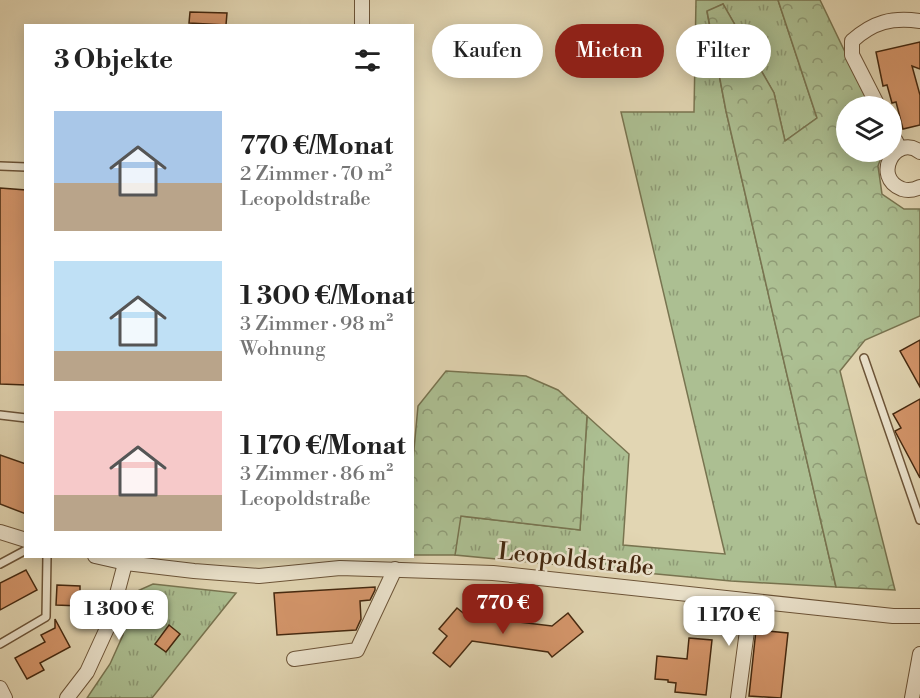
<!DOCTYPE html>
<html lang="de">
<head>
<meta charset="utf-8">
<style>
	body { margin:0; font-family:"Libre Bodoni",serif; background:#f2f2f2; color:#222; height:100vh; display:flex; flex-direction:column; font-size:22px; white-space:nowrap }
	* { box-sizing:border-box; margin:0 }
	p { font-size:20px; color:#767676 }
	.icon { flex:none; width:33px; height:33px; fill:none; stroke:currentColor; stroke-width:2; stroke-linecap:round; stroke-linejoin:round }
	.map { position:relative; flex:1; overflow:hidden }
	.drawer { position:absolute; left:24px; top:24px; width:390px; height:534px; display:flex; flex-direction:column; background:#fff; border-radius:0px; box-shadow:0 3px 15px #0003 }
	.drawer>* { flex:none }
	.top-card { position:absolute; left:432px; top:24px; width:398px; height:54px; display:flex; gap:12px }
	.controls { position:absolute; left:836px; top:96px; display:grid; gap:12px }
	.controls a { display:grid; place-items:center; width:66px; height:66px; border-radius:50%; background:#fff; box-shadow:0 3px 15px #0003; font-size:30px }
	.price { position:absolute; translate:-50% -51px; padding:0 14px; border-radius:12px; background:#fff; color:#222; font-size:20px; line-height:39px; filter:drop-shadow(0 2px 3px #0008) }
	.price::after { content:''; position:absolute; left:50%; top:36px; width:18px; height:14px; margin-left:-9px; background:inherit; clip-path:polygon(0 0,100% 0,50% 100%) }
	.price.current { background:#8f2418; color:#fff }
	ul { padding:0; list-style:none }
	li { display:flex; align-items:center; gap:18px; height:150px; padding:0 30px }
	li span { display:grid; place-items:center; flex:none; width:168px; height:120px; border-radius:0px; color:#555 }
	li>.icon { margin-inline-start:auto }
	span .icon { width:72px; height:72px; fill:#fffc; stroke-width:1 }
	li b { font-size:26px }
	h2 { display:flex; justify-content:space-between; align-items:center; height:72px; padding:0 30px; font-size:26px }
	.tag { padding:0 21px; border-radius:27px; background:#fff; box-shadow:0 3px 15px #0003; font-size:21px; line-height:54px }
	.tag.current { background:#8f2418; color:#fff }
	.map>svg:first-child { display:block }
	.grass { fill:url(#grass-tufts); stroke:#787450; stroke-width:1.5 }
	.forest { fill:url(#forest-crowns); stroke:#787450; stroke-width:1.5 }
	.building { fill:#d5966b; stroke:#44280f; stroke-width:1.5 }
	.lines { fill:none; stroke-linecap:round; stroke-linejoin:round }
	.lane-casing { stroke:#6c5438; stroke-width:10 }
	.street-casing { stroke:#6c5438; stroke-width:16 }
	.lane { stroke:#ece4ce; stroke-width:7 }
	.street { stroke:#ece4ce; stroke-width:14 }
	.labels { text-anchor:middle; stroke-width:5; stroke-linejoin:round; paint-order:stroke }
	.street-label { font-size:24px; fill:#44280f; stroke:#ece4ce }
</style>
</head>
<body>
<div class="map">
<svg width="920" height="698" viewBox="0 0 920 698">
	<defs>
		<pattern id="grass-tufts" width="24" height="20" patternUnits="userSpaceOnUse" patternTransform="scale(1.5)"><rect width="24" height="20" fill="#acbf92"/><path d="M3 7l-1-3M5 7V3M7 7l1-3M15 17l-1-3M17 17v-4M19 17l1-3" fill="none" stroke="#8e9b76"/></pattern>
		<pattern id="forest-crowns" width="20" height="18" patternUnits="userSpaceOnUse" patternTransform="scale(1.5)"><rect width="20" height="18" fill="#acbf92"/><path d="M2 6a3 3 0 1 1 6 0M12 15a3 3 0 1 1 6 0" fill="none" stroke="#8e9b76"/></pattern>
	</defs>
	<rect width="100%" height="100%" fill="#e2d6b3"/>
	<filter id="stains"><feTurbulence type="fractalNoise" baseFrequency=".00333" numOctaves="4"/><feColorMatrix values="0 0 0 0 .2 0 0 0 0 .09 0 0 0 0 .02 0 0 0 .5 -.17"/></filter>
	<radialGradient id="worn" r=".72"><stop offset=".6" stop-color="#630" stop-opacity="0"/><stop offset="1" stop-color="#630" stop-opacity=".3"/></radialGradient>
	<!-- grass -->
	<g class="grass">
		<path d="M696,0h82l39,118 -32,23 -11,-48 -51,-89 -16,8 19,99 110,476 -105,-6 -276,-26 5,-39 120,14 7,-114 42,38 -6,91 102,9 -104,-442h73z"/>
		<path d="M153,584l83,9 -84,105h-65l23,-34 13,-29 5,-25 7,-18z"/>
	</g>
	<!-- forest -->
	<g class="forest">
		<path d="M778,0h42l51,106h-25v46h37l-5,14 4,28 22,15h16v107l-55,24 -25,31 55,219 -59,-3 -110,-476 -19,-100 16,-7 51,89 11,48 32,-23z"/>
		<path d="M446,371l80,5 32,14 29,26 -7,114 -119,-14 -6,39h-42l-1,-84 6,-65z"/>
	</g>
	<!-- building -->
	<g class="building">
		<path d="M190,12l37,1 -1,12 -37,-2z"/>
		<path d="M920,42v27l-8,-3 8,29v30l-17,4 -7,-27 -4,1 -5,-18 -4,1 -7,-34z"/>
		<path d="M0,188l26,2v195l-26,-1z"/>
		<path d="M920,340v47l-20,-36z"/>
		<path d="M920,399v79l-24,-45 -1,-2 6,-3 -8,-14z"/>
		<path d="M0,455l26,9v50l-26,-10z"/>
		<path d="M26,570l11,20 -37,20v-27z"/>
		<path d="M57,585l23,1v20l-24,-1z"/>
		<path d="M375,587v3l-5,10 -10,1 1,18 -5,11 -79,5 -3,-42z"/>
		<path d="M457,608l10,8 85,10 16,-13 15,19 -31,25 -4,-5 -76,-11 -22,26 -17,-14 14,-17 -8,-7z"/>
		<path d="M55,619l15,28 -30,16 4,7 -17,9 -12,-21 30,-16 -4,-7 14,-7z"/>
		<path d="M169,625l11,9 -14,18 -11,-8z"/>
		<path d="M756,630l32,3 -7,65 -32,-2z"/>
		<path d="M689,638l23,2 -6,55 -31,-3 1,-9 -8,-1v-2l-13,-1 2,-23 30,3z"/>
	</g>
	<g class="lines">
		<!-- lane casing -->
		<g class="lane-casing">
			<g id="lane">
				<path d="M0,166l26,1"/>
				<path d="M864,358l56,162"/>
				<path d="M0,415l26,3"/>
				<path d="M0,564l26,-14"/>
				<path d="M0,644l46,-27 1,-61"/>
			</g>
		</g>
		<!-- street casing -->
		<g class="street-casing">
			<g id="street">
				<path d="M362,0v26"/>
				<path d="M878,106l-26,-51v-14c21,-19 40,-24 68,-20"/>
				<path d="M891,132l9,17"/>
				<path d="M920,152c-24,-19 -49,25 -18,37 6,2 12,1 18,-2"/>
				<path d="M0,532l26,8"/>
				<path d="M95,556l31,7 68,8 65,5 81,-8 153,5 400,43h27"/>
				<path d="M294,659l63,-9 38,-81"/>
				<path d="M0,688l5,10"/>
				<path d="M67,698l20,-26 22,-48 18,-68"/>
				<path d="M738,698l13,-97"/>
				<path d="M912,698l8,-44"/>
			</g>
		</g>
		<!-- lane -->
		<use href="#lane" class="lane"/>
		<!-- street -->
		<use href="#street" class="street"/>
	</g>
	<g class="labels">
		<!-- street labels -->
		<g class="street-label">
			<text transform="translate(576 559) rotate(6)" y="8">Leopoldstraße</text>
		</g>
	</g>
	<rect width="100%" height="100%" filter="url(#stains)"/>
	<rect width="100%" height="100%" fill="url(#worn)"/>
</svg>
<div class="controls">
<a><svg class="icon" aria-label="layers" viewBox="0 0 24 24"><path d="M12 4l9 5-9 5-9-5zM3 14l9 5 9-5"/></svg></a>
</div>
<b class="price current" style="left:503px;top:635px">770 €</b>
<b class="price" style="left:119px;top:641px">1 300 €</b>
<b class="price" style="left:729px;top:647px">1 170 €</b>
<div class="top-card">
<a class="tag">Kaufen</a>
<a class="tag current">Mieten</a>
<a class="tag">Filter</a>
</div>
<section class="drawer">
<h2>3 Objekte<svg class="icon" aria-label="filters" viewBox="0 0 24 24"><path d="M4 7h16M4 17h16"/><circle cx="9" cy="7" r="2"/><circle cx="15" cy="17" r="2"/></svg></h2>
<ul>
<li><span style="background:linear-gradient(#a9c7e8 60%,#b9a48a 0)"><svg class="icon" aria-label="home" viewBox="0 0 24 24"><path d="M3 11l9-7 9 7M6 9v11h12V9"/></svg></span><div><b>770 €/Monat</b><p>2 Zimmer · 70 m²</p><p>Leopoldstraße</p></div></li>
<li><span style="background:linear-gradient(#bfe0f5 75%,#b9a48a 0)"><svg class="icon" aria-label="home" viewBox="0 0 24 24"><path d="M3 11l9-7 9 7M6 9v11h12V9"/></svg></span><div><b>1 300 €/Monat</b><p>3 Zimmer · 98 m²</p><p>Wohnung</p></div></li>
<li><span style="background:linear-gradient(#f6c9c9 70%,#b9a48a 0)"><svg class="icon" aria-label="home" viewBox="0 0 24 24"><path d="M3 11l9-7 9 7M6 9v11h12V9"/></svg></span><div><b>1 170 €/Monat</b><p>3 Zimmer · 86 m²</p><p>Leopoldstraße</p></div></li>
</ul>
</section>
</div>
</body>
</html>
